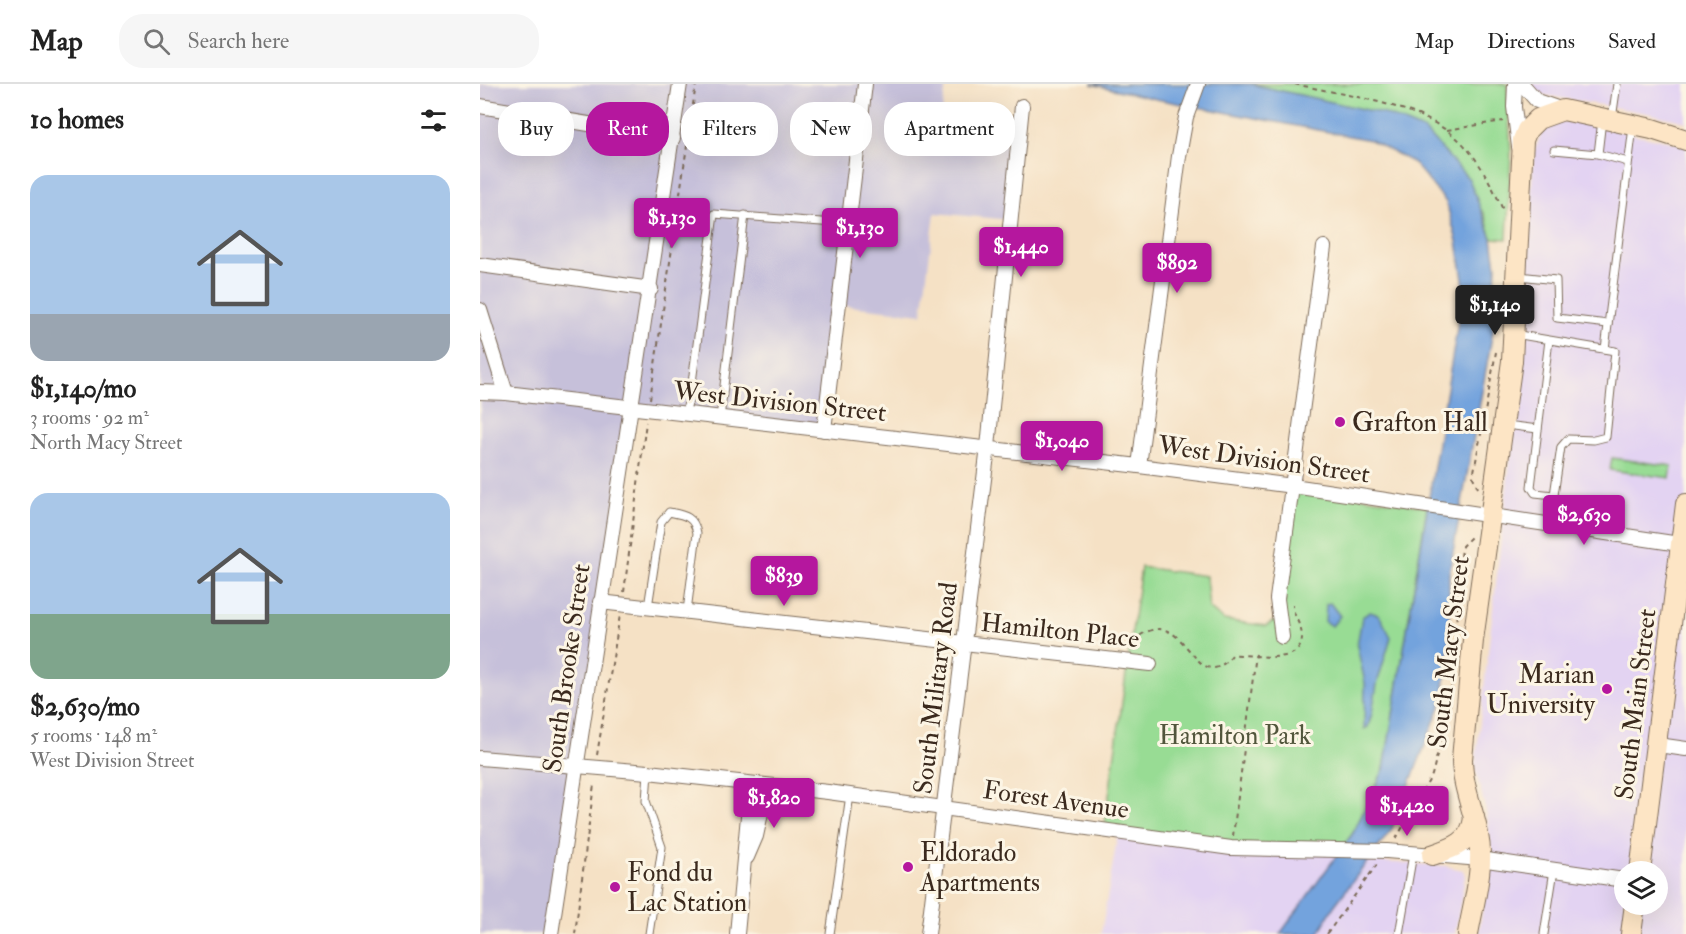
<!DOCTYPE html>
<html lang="en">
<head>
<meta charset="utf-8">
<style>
	body { margin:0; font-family:"IM FELL Double Pica",serif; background:#f6f6f6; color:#222; height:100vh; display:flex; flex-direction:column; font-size:22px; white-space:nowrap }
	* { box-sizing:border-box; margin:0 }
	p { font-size:20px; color:#767676 }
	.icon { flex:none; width:33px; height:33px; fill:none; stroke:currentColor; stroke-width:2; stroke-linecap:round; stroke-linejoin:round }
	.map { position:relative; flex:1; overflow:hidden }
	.panel { display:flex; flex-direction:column; background:#fff; width:480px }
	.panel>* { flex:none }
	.hud { position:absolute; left:18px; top:18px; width:570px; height:54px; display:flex; gap:12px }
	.controls { position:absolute; left:1134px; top:777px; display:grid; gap:12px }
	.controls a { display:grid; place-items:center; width:54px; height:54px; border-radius:50%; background:#fff; box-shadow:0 6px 24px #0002; font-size:30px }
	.price { position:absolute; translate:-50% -51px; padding:0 14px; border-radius:6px; background:#b5179e; color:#fff; font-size:20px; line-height:39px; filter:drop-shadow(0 2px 3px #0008) }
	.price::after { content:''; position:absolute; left:50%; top:36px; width:18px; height:14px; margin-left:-9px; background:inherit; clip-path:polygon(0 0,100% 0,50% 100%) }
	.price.selected { background:#222; color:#fff }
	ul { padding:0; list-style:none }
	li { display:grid; align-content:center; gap:12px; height:318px; padding:0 30px }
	li span { display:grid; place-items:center; height:186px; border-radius:18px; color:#555 }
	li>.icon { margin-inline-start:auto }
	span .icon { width:108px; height:108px; fill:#fffc; stroke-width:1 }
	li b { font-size:26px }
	h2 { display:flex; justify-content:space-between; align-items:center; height:72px; padding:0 30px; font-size:26px }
	.pill { padding:0 21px; border-radius:24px; background:#fff; box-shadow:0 6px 24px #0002; font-size:21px; line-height:54px }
	.pill.selected { background:#b5179e; color:#fff }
	header { display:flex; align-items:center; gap:36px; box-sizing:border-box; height:84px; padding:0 30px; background:#fff; border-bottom:2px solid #e0e0e0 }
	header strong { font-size:28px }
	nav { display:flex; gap:33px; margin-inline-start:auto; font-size:21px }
	.search { width:420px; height:54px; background:#f6f6f6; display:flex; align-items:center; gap:15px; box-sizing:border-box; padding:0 21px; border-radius:24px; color:#767676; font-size:22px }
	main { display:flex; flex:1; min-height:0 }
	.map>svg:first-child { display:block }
	.built { fill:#e3d3f2; fill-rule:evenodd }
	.industrial { fill:#c6c0da }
	.green { fill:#98dc94; stroke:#6a8359; stroke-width:1.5 }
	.water { fill:#73a3dd; stroke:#57667e; stroke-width:1.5 }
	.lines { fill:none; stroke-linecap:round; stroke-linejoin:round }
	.lane-casing { stroke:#7c6a58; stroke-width:9 }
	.street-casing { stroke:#7c6a58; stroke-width:16 }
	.secondary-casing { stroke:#7c6a58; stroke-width:22 }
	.path { stroke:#7c6a58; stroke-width:2; stroke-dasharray:4.5 4.5; stroke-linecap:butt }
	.lane { stroke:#fff; stroke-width:7 }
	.street { stroke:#fff; stroke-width:14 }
	.secondary { stroke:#fde5c5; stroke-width:20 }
	.poi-dot { fill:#b5179e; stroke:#fcf5e5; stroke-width:2 }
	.labels { text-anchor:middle; stroke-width:6; stroke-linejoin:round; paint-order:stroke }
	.street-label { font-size:26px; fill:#3b2a1e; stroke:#fcf5e5 }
	.poi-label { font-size:26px; fill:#3b2a1e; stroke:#fcf5e5; text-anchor:start }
	.park-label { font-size:26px; fill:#52563c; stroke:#fcf5e5 }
</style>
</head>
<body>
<header>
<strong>Map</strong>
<div class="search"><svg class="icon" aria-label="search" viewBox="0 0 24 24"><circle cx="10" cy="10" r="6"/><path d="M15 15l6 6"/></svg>Search here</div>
<nav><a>Map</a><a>Directions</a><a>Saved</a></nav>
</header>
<main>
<section class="panel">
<h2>10 homes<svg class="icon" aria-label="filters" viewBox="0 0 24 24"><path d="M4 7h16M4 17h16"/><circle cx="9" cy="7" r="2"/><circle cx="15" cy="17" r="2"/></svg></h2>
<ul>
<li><span style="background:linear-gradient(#a9c7e8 75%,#9aa5b1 0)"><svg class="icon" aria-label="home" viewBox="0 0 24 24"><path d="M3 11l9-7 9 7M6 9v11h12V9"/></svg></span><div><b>$1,140/mo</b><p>3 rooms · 92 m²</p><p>North Macy Street</p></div></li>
<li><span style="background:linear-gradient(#a9c7e8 65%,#7fa58c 0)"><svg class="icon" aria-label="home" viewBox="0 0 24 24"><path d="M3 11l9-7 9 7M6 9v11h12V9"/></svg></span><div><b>$2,630/mo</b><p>5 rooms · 148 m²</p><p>West Division Street</p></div></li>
</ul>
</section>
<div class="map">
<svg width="1206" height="850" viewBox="0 0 1206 850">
	<rect width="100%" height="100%" fill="#fcf5e5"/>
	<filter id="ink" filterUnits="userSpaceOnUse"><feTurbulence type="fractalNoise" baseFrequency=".0167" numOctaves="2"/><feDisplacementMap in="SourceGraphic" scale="12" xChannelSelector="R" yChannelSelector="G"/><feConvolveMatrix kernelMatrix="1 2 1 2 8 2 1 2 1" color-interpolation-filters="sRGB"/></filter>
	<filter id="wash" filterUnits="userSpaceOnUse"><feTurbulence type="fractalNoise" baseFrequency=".008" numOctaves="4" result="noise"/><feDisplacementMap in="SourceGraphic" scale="24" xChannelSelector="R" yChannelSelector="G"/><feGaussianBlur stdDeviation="1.35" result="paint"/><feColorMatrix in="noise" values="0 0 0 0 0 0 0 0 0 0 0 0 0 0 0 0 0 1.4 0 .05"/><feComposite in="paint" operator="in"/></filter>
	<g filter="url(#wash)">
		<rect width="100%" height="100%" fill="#f5e1c5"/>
		<!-- built -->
		<g class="built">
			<path d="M1048,0h158v38l-39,-9 -103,-18z"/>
			<path d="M1078,38h17l111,23v789h-207l12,-85 -4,-33 -12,-49 44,-385 15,-230 8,-20zM1144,788h34v32h-34z"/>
			<path d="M638,749l223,16 -61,85h-179z"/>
			<path d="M888,777l77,5 18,4 2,6 -10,58h-137l16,-28z"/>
		</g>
		<!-- industrial -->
		<path class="industrial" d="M0,0h466l-7,51 79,10 -7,75 -76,-7 -13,101 -83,-9 -15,125 -195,-22 -78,526h-71z"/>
		<!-- green -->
		<g class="green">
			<path d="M771,0h256l4,70 -4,85 -15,-1 -8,-25 -99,-99z"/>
			<path d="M1132,374l60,8 -2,12 -60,-8z"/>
			<path d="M813,402l134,21 -43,262 -31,64 -12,16h-90l-147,-18 37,-264 65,9 3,32 15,12 42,6 13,-8z"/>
		</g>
		<!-- water -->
		<g class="water">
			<path d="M611,0h160l134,30 40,17 44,48 23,59 4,28 -3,65 -44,243v66l-6,59 -51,130 -58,77 -16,28h-38l73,-101 31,-64 80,-483 -7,-45 -11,-39 -32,-39 -44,-23 -214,-41z"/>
			<path d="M850,519l10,13 -8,10 -7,-4 1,-18z"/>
			<path d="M890,528l9,3 12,22 -14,47 -5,29 -4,14 -4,2 1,-46 -8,-37 5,-29z"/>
		</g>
	</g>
	<g filter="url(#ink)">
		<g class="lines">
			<!-- lane casing -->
			<g class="lane-casing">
				<g id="lane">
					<path d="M1132,35l5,-35"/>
					<path d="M1122,36l-4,34 30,8"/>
					<path d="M1074,66l44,4"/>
					<path d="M1039,192l37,4 1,38 51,6"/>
					<path d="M1034,250l101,17 -9,86 -12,3 -26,-1 -7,8 -7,48 -19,-2 -4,-6 18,-147"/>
					<path d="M1125,265l28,-222"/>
					<path d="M204,330l6,-16 24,-184 134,10"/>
					<path d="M240,334l25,-203"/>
					<path d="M1026,341l32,4"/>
					<path d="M1070,441l4,-30"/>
					<path d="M168,523l13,-85 8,-10c15,3 25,4 28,21l-10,78"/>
					<path d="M168,688l-2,29 16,46 -13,87"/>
					<path d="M350,850l20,-139"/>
					<path d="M919,850l14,-80"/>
					<path d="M1064,850l10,-64"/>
				</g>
			</g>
			<!-- street casing -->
			<g class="street-casing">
				<g id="street">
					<path d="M1035,0l-1,23 5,40"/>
					<path d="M1042,0l15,17 26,9"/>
					<path d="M0,22l193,32"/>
					<path d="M0,181l171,24"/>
					<path d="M0,226l26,83"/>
					<path d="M0,308l26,1 633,73 154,20 393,59"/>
					<path d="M344,346l41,-346"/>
					<path d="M659,382l40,-310 7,-39 12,-33"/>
					<path d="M120,518l550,62"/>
					<path d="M802,553l-5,-38 47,-352"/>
					<path d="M1178,661l28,4"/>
					<path d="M0,674l168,14 180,20 403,56 156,3 93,8 144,21"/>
					<path d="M267,773l9,-21 11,-50"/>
					<path d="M71,850l129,-850"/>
					<path d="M257,850l14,-150"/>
					<path d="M448,850l60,-487 34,-341"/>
				</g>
			</g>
			<!-- secondary casing -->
			<g class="secondary-casing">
				<g id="secondary">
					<path d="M952,771c21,-7 39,-12 42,-37"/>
					<path d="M1160,788l46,-368"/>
					<path d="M988,850c4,-24 12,-50 12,-74 2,-35 -18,-66 -18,-101l11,-119 39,-279 11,-221 4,-10 11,-11 25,-9 89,19 34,11"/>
					<path d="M1151,850l4,-30"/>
				</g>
			</g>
			<!-- path -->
			<g class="path">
				<path d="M815,0c52,12 127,20 166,58 20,20 32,46 43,70"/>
				<path d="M967,46l56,-9"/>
				<path d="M170,315l46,-315"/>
				<path d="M998,404l-5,-11 23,-125"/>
				<path d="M144,508l22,-170"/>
				<path d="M656,566l-3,-7c4,-7 12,-11 19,-13 37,-10 46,68 80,25 21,-2 70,13 70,-18 0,-12 -9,-20 -9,-32"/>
				<path d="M971,607l11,-145 9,-9"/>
				<path d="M117,671l23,-140"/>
				<path d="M753,752l23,-182"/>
				<path d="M916,755l36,-64 19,-75"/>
				<path d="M95,850l19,-150"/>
				<path d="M847,850l51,-71"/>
			</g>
			<!-- lane -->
			<use href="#lane" class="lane"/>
			<!-- street -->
			<use href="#street" class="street"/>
			<!-- secondary -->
			<use href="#secondary" class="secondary"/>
		</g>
	</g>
	<!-- markers -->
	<g class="poi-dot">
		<circle cx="860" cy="338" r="6"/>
		<circle cx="1127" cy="605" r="6"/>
		<circle cx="428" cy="783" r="6"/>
		<circle cx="135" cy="803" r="6"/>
	</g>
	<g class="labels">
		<!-- street labels -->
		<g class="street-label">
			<text transform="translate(300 317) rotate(6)" y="9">West Division Street</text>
			<text transform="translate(784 375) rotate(8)" y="9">West Division Street</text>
			<text transform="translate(580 546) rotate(6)" y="9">Hamilton Place</text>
			<text transform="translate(968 568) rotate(-83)" y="9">South Macy Street</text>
			<text transform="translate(86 584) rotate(-82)" y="9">South Brooke Street</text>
			<text transform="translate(455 604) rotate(-83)" y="9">South Military Road</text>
			<text transform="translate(1155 620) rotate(-83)" y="9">South Main Street</text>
			<text transform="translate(576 715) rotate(8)" y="9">Forest Avenue</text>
		</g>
		<!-- poi labels -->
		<g class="poi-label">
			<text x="872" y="347">Grafton Hall</text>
			<text x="1115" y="599" text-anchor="end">Marian<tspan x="1115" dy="30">University</tspan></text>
			<text x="440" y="777">Eldorado<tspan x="440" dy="30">Apartments</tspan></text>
			<text x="147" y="797">Fond du<tspan x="147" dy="30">Lac Station</tspan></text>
		</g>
		<!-- park labels -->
		<g class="park-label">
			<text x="755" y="660">Hamilton Park</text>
		</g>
	</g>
</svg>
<div class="controls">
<a><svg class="icon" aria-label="layers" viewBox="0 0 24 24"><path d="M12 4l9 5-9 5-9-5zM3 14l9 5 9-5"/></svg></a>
</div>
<b class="price" style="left:192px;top:165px">$1,130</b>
<b class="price" style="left:380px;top:175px">$1,130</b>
<b class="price" style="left:541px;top:194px">$1,440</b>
<b class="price" style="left:697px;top:210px">$892</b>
<b class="price selected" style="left:1015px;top:252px">$1,140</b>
<b class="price" style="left:582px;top:388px">$1,040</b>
<b class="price" style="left:1104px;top:462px">$2,630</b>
<b class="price" style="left:304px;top:523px">$839</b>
<b class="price" style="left:294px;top:745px">$1,820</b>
<b class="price" style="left:927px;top:753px">$1,420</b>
<div class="hud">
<a class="pill">Buy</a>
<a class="pill selected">Rent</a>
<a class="pill">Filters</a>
<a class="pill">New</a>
<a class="pill">Apartment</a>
</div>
</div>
</main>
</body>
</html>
